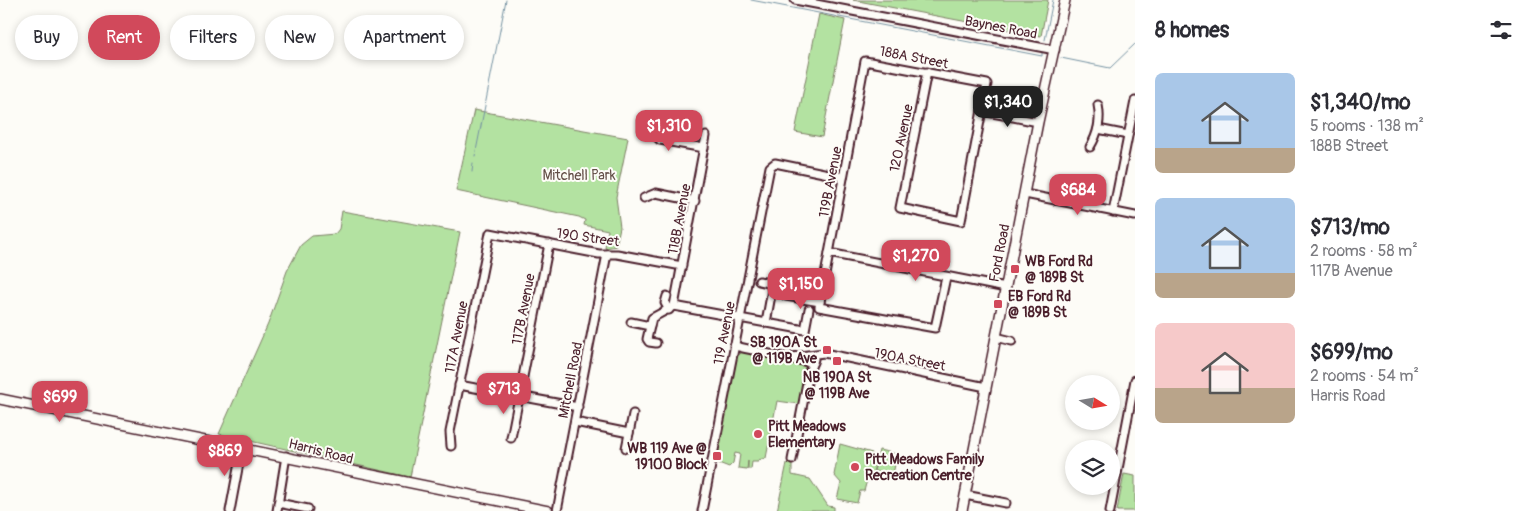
<!DOCTYPE html>
<html lang="en">
<head>
<meta charset="utf-8">
<style>
	body { margin:0; font-family:Pangolin,sans-serif; background:#f2f2f3; color:#2b2b33; height:100vh; display:flex; flex-direction:column; font-size:19px; white-space:nowrap }
	* { box-sizing:border-box; margin:0 }
	p { font-size:16px; color:#7c7c81 }
	.icon { flex:none; width:28px; height:28px; fill:none; stroke:currentColor; stroke-width:2; stroke-linecap:round; stroke-linejoin:round }
	.map { position:relative; flex:1; overflow:hidden }
	.side { display:flex; flex-direction:column; background:#fff; width:400px }
	.side>* { flex:none }
	.banner { position:absolute; left:15px; top:15px; width:475px; height:45px; display:flex; gap:10px }
	.needle { width:32px; rotate:101deg }
	.buttons { position:absolute; left:1065px; top:375px; display:grid; gap:10px }
	.buttons a { display:grid; place-items:center; width:55px; height:55px; border-radius:50%; background:#fff; box-shadow:0 2px 8px #0003; font-size:25px }
	.price { position:absolute; translate:-50% -42px; padding:0 11px; border-radius:10px; background:#d1495b; color:#fff; font-size:16px; line-height:32px; filter:drop-shadow(0 1px 2px #0008) }
	.price::after { content:''; position:absolute; left:50%; top:30px; width:15px; height:11px; margin-left:-8px; background:inherit; clip-path:polygon(0 0,100% 0,50% 100%) }
	.price.on { background:#222; color:#fff }
	ul { padding:0; list-style:none }
	li { display:flex; align-items:center; gap:15px; height:125px; padding:0 20px }
	li span { display:grid; place-items:center; flex:none; width:140px; height:100px; border-radius:8px; color:#555 }
	li>.icon { margin-inline-start:auto }
	span .icon { width:60px; height:60px; fill:#fffc; stroke-width:1 }
	li b { font-size:21px }
	h2 { display:flex; justify-content:space-between; align-items:center; height:60px; padding:0 20px; font-size:21px }
	.pill { padding:0 18px; border-radius:22px; background:#fff; box-shadow:0 2px 8px #0003; font-size:18px; line-height:45px }
	.pill.on { background:#d1495b; color:#fff }
	main { display:flex; flex:1; min-height:0 }
	.map>svg:first-child { display:block }
	.green { fill:#b3e2a1; stroke:#7e8066 }
	.lines { fill:none; stroke-linecap:round; stroke-linejoin:round }
	.stream { stroke:#7592a2; stroke-width:1 }
	.minor-casing { stroke:#4a1f2b; stroke-width:11 }
	.major-casing { stroke:#4a1f2b; stroke-width:12 }
	.minor { stroke:#fdfcf7; stroke-width:7 }
	.major { stroke:#fdfcf7; stroke-width:9 }
	.poi-dot { fill:#d1495b; stroke:#fdfcf7; stroke-width:2 }
	.labels { text-anchor:middle; stroke-width:4; stroke-linejoin:round; paint-order:stroke }
	.street-label { font-size:14px; fill:#4a1f2b; stroke:#fdfcf7 }
	.park-label { font-size:14px; fill:#645048; stroke:#fdfcf7 }
	.poi-label { font-size:14px; font-weight:bold; fill:#4a1f2b; stroke:#fdfcf7; text-anchor:start }
</style>
</head>
<body>
<main>
<div class="map">
<svg width="1135" height="511" viewBox="0 0 1135 511">
	<rect width="100%" height="100%" fill="#fdfcf7"/>
	<filter id="ink" filterUnits="userSpaceOnUse"><feTurbulence type="fractalNoise" baseFrequency=".02" numOctaves="2"/><feDisplacementMap in="SourceGraphic" scale="10" xChannelSelector="R" yChannelSelector="G"/><feConvolveMatrix kernelMatrix="1 2 1 2 8 2 1 2 1" color-interpolation-filters="sRGB"/></filter>
	<g filter="url(#ink)">
		<!-- green -->
		<g class="green">
			<path d="M853,0h195l-7,36z"/>
			<path d="M819,14l26,6 -23,117 -27,-5z"/>
			<path d="M474,110l154,28 -12,59 4,30 -4,19 -11,2 3,-18 -24,-5 1,-5 -6,-3 -123,-26z"/>
			<path d="M342,211l118,21 -50,245 -191,-43 49,-110 19,-53 14,-26 11,-9 23,-2 4,-5z"/>
			<path d="M742,352l60,12 4,5 -7,35 -22,-3 -11,57 -8,2v2h-6l-1,7h-3v-8l-1,8 -9,-1 2,-14 -5,-1 -2,10 -4,4 -13,-5 21,-105z"/>
			<path d="M840,444l32,9 -1,6 5,1 -5,21 -4,-1 -3,11h-4l-3,12 -20,-4 4,-16 -7,-8z"/>
			<path d="M879,450l18,4 -4,21 -19,-4z"/>
			<path d="M787,463l5,1v11l18,4 18,27 6,1v4h-57z"/>
			<path d="M1124,474l11,2v35h-18z"/>
		</g>
		<g class="lines">
			<!-- stream -->
			<g class="stream">
				<path d="M751,0l291,56v-3"/>
				<path d="M1045,40l8,-40"/>
				<path d="M1061,58l49,10 25,-24"/>
				<path d="M475,156l31,-156"/>
				<path d="M472,172l1,-9"/>
			</g>
			<!-- minor casing -->
			<g class="minor-casing">
				<g id="minor">
					<path d="M795,0l260,50"/>
					<path d="M927,72l-27,136 61,13 26,-137 -122,-23 -46,246 116,21 11,-51"/>
					<path d="M982,111l56,11"/>
					<path d="M648,128l12,12 44,8"/>
					<path d="M1098,129l30,6"/>
					<path d="M1090,147c8,-13 11,-27 8,-42"/>
					<path d="M1025,194l110,22"/>
					<path d="M644,198l12,-5 39,8"/>
					<path d="M1113,212l22,-111"/>
					<path d="M829,253l177,35"/>
					<path d="M759,281l14,3 -7,39"/>
					<path d="M667,296l-2,7 4,7"/>
					<path d="M786,296l34,6"/>
					<path d="M674,306l32,-170"/>
					<path d="M674,306l131,24 4,-21"/>
					<path d="M631,322l19,4"/>
					<path d="M996,337l16,4"/>
					<path d="M656,343l-7,-1 -2,-3 5,-21 22,-12"/>
					<path d="M734,346c12,2 74,18 79,16"/>
					<path d="M792,357l32,-4 162,34"/>
					<path d="M459,385l119,22"/>
					<path d="M575,422l54,11"/>
					<path d="M511,438l38,-194"/>
					<path d="M451,446l-1,-14 40,-199 109,21h18l65,12"/>
					<path d="M626,448l7,-34"/>
					<path d="M792,460l17,-88 5,-13"/>
					<path d="M965,495l41,8"/>
					<path d="M278,503l30,6"/>
					<path d="M230,511l12,-64"/>
					<path d="M277,511l9,-55"/>
					<path d="M557,511l50,-257"/>
					<path d="M702,511l68,-344 5,-4 68,14"/>
					<path d="M1110,511l25,-131"/>
				</g>
			</g>
			<!-- major casing -->
			<g class="major-casing">
				<g id="major">
					<path d="M0,399l548,112"/>
					<path d="M962,511l76,-389 27,-122"/>
				</g>
			</g>
			<!-- minor -->
			<use href="#minor" class="minor"/>
			<!-- major -->
			<use href="#major" class="major"/>
		</g>
	</g>
	<!-- markers -->
	<g class="poi-dot">
		<rect x="1010" y="264" width="10" height="10" rx="2.5"/>
		<rect x="993" y="299" width="10" height="10" rx="2.5"/>
		<rect x="822" y="345" width="10" height="10" rx="2.5"/>
		<rect x="832" y="356" width="10" height="10" rx="2.5"/>
		<circle cx="758" cy="434" r="5"/>
		<rect x="712" y="451" width="10" height="10" rx="2.5"/>
		<circle cx="855" cy="467" r="5"/>
	</g>
	<g class="labels">
		<!-- street labels -->
		<g class="street-label">
			<text transform="translate(1001 27) rotate(11)" y="5">Baynes Road</text>
			<text transform="translate(914 57) rotate(11)" y="5">188A Street</text>
			<text transform="translate(901 138) rotate(-78)" y="5">120 Avenue</text>
			<text transform="translate(830 182) rotate(-79)" y="5">119B Avenue</text>
			<text transform="translate(679 219) rotate(-79)" y="5">118B Avenue</text>
			<text transform="translate(588 237) rotate(8)" y="5">190 Street</text>
			<text transform="translate(999 253) rotate(-79)" y="5">Ford Road</text>
			<text transform="translate(523 309) rotate(-79)" y="5">117B Avenue</text>
			<text transform="translate(724 333) rotate(-79)" y="5">119 Avenue</text>
			<text transform="translate(456 337) rotate(-79)" y="5">117A Avenue</text>
			<text transform="translate(910 359) rotate(11)" y="5">190A Street</text>
			<text transform="translate(570 380) rotate(-79)" y="5">Mitchell Road</text>
			<text transform="translate(321 451) rotate(14)" y="5">Harris Road</text>
		</g>
		<!-- park labels -->
		<g class="park-label">
			<text x="579" y="180">Mitchell Park</text>
		</g>
		<!-- poi labels -->
		<g class="poi-label">
			<text x="1025" y="266">WB Ford Rd<tspan x="1025" dy="16">@ 189B St</tspan></text>
			<text x="1008" y="301">EB Ford Rd<tspan x="1008" dy="16">@ 189B St</tspan></text>
			<text x="817" y="347" text-anchor="end">SB 190A St<tspan x="817" dy="16">@ 119B Ave</tspan></text>
			<text x="837" y="382" text-anchor="middle">NB 190A St<tspan x="837" dy="16">@ 119B Ave</tspan></text>
			<text x="768" y="431">Pitt Meadows<tspan x="768" dy="16">Elementary</tspan></text>
			<text x="707" y="453" text-anchor="end">WB 119 Ave @<tspan x="707" dy="16">19100 Block</tspan></text>
			<text x="865" y="464">Pitt Meadows Family<tspan x="865" dy="16">Recreation Centre</tspan></text>
		</g>
	</g>
</svg>
<div class="buttons">
<a><svg class="needle" viewBox="-14 -14 28 28"><path d="M0-13l5 13h-10z" fill="#e53935"/><path d="M0 13l5-13h-10z" fill="#7c7c81"/></svg></a>
<a><svg class="icon" aria-label="layers" viewBox="0 0 24 24"><path d="M12 4l9 5-9 5-9-5zM3 14l9 5 9-5"/></svg></a>
</div>
<b class="price on" style="left:1008px;top:128px">$1,340</b>
<b class="price" style="left:669px;top:152px">$1,310</b>
<b class="price" style="left:1078px;top:216px">$684</b>
<b class="price" style="left:916px;top:282px">$1,270</b>
<b class="price" style="left:801px;top:310px">$1,150</b>
<b class="price" style="left:504px;top:415px">$713</b>
<b class="price" style="left:60px;top:423px">$699</b>
<b class="price" style="left:225px;top:477px">$869</b>
<div class="banner">
<a class="pill">Buy</a>
<a class="pill on">Rent</a>
<a class="pill">Filters</a>
<a class="pill">New</a>
<a class="pill">Apartment</a>
</div>
</div>
<section class="side">
<h2>8 homes<svg class="icon" aria-label="filters" viewBox="0 0 24 24"><path d="M4 7h16M4 17h16"/><circle cx="9" cy="7" r="2"/><circle cx="15" cy="17" r="2"/></svg></h2>
<ul>
<li><span style="background:linear-gradient(#a9c7e8 75%,#b9a48a 0)"><svg class="icon" aria-label="home" viewBox="0 0 24 24"><path d="M3 11l9-7 9 7M6 9v11h12V9"/></svg></span><div><b>$1,340/mo</b><p>5 rooms · 138 m²</p><p>188B Street</p></div></li>
<li><span style="background:linear-gradient(#a9c7e8 75%,#b9a48a 0)"><svg class="icon" aria-label="home" viewBox="0 0 24 24"><path d="M3 11l9-7 9 7M6 9v11h12V9"/></svg></span><div><b>$713/mo</b><p>2 rooms · 58 m²</p><p>117B Avenue</p></div></li>
<li><span style="background:linear-gradient(#f6c9c9 65%,#b9a48a 0)"><svg class="icon" aria-label="home" viewBox="0 0 24 24"><path d="M3 11l9-7 9 7M6 9v11h12V9"/></svg></span><div><b>$699/mo</b><p>2 rooms · 54 m²</p><p>Harris Road</p></div></li>
</ul>
</section>
</main>
</body>
</html>
